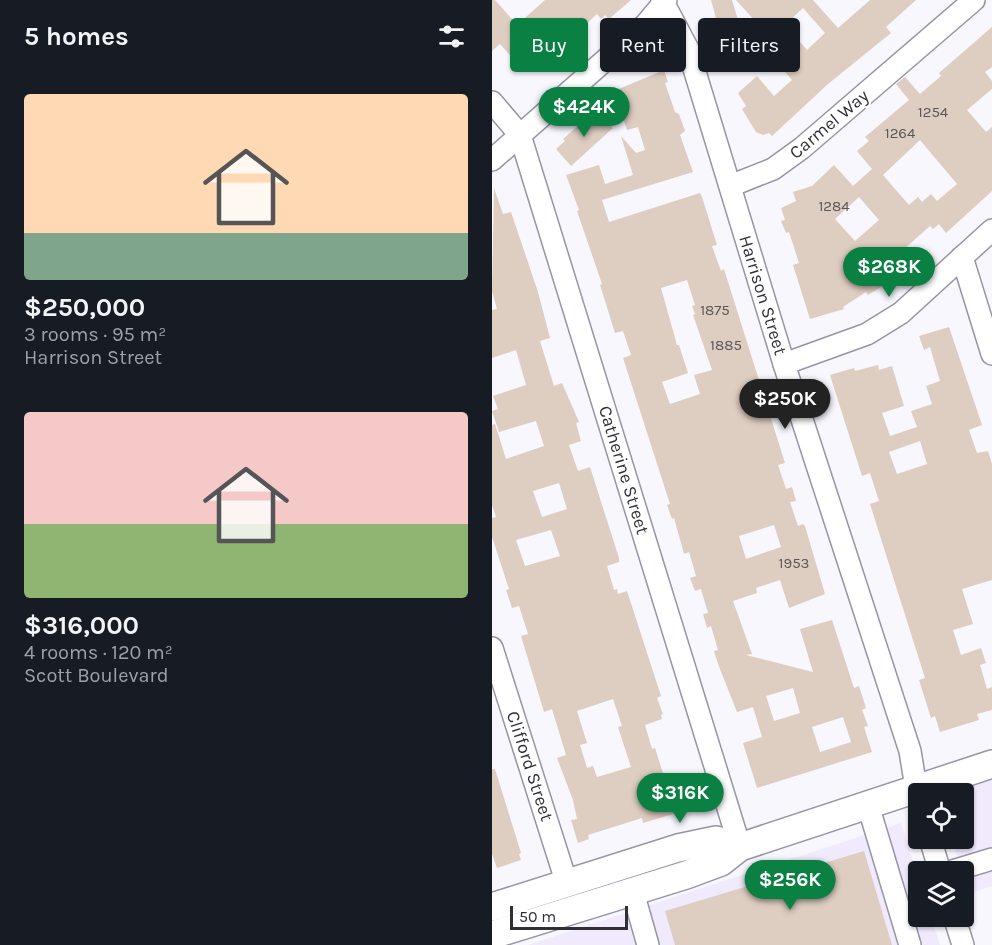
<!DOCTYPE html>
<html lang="en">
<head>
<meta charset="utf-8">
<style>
	body { margin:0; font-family:Karla,sans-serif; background:#20242c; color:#f1f3f6; height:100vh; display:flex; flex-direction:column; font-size:22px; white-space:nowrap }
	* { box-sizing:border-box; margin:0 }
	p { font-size:20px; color:#9ea1a6 }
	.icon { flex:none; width:33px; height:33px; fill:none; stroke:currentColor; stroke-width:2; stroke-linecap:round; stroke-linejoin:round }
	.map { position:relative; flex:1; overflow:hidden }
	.panel { display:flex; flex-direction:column; background:#171b24; width:492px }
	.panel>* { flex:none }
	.top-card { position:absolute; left:18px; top:18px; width:392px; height:54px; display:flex; gap:12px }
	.buttons { position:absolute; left:416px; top:783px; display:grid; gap:12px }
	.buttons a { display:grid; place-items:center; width:66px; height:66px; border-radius:6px; background:#171b24; box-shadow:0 2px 4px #0004; font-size:30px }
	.scale { position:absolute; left:18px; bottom:15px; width:118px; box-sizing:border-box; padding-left:6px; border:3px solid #302f36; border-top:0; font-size:16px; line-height:21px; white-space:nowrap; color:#302f36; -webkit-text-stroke:4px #fff; paint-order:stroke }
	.price { position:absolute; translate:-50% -51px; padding:0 14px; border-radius:21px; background:#0b8043; color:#fff; font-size:20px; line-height:39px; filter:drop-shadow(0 2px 3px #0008) }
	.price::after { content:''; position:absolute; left:50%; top:36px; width:18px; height:14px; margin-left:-9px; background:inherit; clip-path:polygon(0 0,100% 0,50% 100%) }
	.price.current { background:#222; color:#fff }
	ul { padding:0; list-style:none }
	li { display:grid; align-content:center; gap:12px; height:318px; padding:0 24px }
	li span { display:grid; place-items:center; height:186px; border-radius:6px; color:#555 }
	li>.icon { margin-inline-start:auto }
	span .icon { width:108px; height:108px; fill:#fffc; stroke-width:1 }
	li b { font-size:26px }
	h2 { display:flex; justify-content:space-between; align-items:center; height:72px; padding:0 24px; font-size:26px }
	.chip { padding:0 21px; border-radius:6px; background:#171b24; box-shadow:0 2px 4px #0004; font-size:21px; line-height:54px }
	.chip.current { background:#0b8043; color:#fff }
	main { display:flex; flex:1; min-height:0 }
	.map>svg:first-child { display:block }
	.commercial { fill:#f0eafc }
	.building { fill:#decdc1; fill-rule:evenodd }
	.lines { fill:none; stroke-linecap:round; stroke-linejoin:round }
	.minor-casing { stroke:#9794a5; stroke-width:24 }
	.major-casing { stroke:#9794a5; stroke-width:30 }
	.minor { stroke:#fff; stroke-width:21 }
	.major { stroke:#fff; stroke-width:27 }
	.labels { text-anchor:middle; stroke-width:4.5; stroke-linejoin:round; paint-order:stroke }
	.number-label { font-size:15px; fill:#5c5659 }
	.street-label { font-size:18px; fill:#302f36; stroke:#fff }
</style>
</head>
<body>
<main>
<section class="panel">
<h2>5 homes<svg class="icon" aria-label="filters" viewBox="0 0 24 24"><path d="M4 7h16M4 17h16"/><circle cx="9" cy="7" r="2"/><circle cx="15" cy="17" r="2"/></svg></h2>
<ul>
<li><span style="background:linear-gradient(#ffd9b3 75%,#7fa58c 0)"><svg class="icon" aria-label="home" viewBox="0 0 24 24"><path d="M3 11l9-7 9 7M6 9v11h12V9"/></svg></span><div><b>$250,000</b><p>3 rooms · 95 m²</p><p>Harrison Street</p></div></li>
<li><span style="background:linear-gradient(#f6c9c9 60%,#8fb573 0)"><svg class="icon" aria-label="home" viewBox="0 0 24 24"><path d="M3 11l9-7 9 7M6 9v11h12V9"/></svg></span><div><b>$316,000</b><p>4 rooms · 120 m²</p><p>Scott Boulevard</p></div></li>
</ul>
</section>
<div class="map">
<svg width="500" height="945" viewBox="0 0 500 945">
	<rect width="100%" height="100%" fill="#f8f7fe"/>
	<!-- commercial -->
	<g class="commercial">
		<path d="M500,750v136l-24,8 -16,-55 11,-1v-44l-24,-1 -6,-23z"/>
		<path d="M409,823l17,53v40l13,1 9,28h-412z"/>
	</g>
	<!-- building -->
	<g class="building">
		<path d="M0,0h3l22,25 28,-25h86l-22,19 -4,-4 -4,4 -4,-5 -59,54 -3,-4 -10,8 -25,-28 -8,7z"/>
		<path d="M219,0h21l18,59 -21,6z"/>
		<path d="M244,0h77l25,28 32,-28h46l-30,27 5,6 -63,51 -56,52 -3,-3 -6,2 -7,-3 -14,-23 4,-3 -8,-13 19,-17 17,20 18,-16 -17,-20 15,-13 -9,3zM311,8l22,25 -18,17 -22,-25z"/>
		<path d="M500,27v40l-7,5 7,9v8l-25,21 19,22 6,-5v64l-46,42 -7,-9 -6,5 -3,-3 -27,24 9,11 -25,22 -19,12 -2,-3 -23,15 1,2 -34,10 -17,-54 6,-2 -10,-31 -3,1 -5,-12 4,-1 -4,-12 15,-7 -3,-9 19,-6 22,-21 19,21 19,-17 -15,-18 12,-10 -4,-4 44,-37 -13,-16 9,-7 15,17 21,-18 -2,-3zM428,140l37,44 -20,17 -6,-7 -9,8 -4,-5 -9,8 -26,-30zM367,197l20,23 -24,21 -20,-22z"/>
		<path d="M172,70l4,12 -3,1 10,29 4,2 6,17 -5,4 13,37 -91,28 7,22 91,-29 2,4 15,48 -5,1 9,25 3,-2 61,194 -7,2 8,24 6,-2 4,14 -6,1 8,24 5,-2 2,2 20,68 -36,14 -9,-28 -24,8 1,5 -24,8 19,53 -6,1 67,17 -13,-43 32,-9 22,68 5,-2 7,22 -4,2 6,16 -4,1 8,25 -115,36 -14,-45 19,-6 -9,-30 -16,5 -19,-48 -4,-13 4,-1 -7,-24 -4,2 -4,-14 5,-1 -7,-24 -6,2 -5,-13 6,-2 -7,-24 -5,2 -10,-36 -2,1 -5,-14 3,-1 -47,-146 8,-3 -8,-24 -8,2 -15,-48 2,-1 -25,-73 2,-1 -13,-35 33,-10 6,19 28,-9 -12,-39 15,17 9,-3 -7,-23 -11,3 -13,-39zM195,280l8,25 -3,1 3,8 -2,1 19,55 -18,5 6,19 -30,10 -8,-22 26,-9 -9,-28h-2l-16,-57zM282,525l7,22 -35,12 -7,-23zM301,688l7,25 -26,8 -8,-25zM351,717l8,25 -31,10 -8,-25z"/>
		<path d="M107,111l14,17 -42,38 -15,-17 9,-8 -2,-2 25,-22 2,2z"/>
		<path d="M2,188l9,26 8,-2 27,80 12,46 -10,3 14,45 8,-3 17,39 -3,1 5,18 -12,4 9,26 12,-4 29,91v4l-12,4 7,24 3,-1 1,5 9,-3 34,105 -4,2 6,16 -2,1 1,4 -17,6 7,24 3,-1 13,41 24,-8 8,25 -57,17 -1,-5 -54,17 1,4 -11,4 -7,-23 6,-1 -4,-19 -16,-42 9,-3 -14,-46 -8,3 -23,-76 7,-2 -9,-28 -7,2 -6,-18 3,-1 -17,-52v-19l4,-1 -4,-12v-80l3,-1 11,35 38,-13 -8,-25 -37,11 -7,-21 6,-2 -5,-13 33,-11 -10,-35 -24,8v-48l5,-1 -5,-18zM67,483l8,26 -25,8 -9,-26zM59,530l9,26 -35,10 -9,-26zM121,699l9,27 -4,1 13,40 -34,10 -4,-11 -6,2 -7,-23 7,-2 -10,-32z"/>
		<path d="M457,327l33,98 -13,5 8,23 11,-2 4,13v116l-30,9 11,35 -20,6 8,25 20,-7 5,15 -6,2 7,24 5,-2v23l-15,4 2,6 -39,12 -5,-16 -4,2 -12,-38 6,-2 -55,-174 9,-3 -9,-28 -8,3 -32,-101 24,-7 1,3 23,-6 1,5 13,-4 12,40 -22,7 8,23 27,-9 -6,-16 21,-7 -6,-18 14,-5 -10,-34 -6,3 -5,-14zM428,441l7,23 -30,10 -8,-22z"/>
		<path d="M0,769h3l26,84 -2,1 2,6 -24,8 -5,-14z"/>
		<path d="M372,851l28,94h-217l-10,-34z"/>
	</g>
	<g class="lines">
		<!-- minor casing -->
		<g class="minor-casing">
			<g id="minor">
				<path d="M170,0l26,49 96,315 126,387 8,49"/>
				<path d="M0,102l28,33 220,712"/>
				<path d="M0,160l154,-136 20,-24"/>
				<path d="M238,186l43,-17 29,-21 172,-148"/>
				<path d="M470,257l30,97"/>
				<path d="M292,364l83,-30 34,-21 91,-83"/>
				<path d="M0,648l75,236"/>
				<path d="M376,805l42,140"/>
				<path d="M438,838l10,34"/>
				<path d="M457,872l43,-13"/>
				<path d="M141,892l15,53"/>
				<path d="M462,916l9,29"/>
			</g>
		</g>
		<!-- major casing -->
		<g class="major-casing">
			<g id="major">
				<path d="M0,907l186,-59 38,-8 24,7"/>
				<path d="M0,935l194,-60 35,-13 19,-15 252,-83"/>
			</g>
		</g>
		<!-- minor -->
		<use href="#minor" class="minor"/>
		<!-- major -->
		<use href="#major" class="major"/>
	</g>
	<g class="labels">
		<!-- number labels -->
		<g class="number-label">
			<text x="441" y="117">1254</text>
			<text x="408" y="138">1264</text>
			<text x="342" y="211">1284</text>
			<text x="223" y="315">1875</text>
			<text x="234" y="350">1885</text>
			<text x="302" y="568">1953</text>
		</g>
		<!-- street labels -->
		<g class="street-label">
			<text transform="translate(337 124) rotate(-40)" y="6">Carmel Way</text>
			<text transform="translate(271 295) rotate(73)" y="6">Harrison Street</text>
			<text transform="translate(132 470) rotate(73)" y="6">Catherine Street</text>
			<text transform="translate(38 766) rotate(72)" y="6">Clifford Street</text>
		</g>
	</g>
</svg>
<div class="buttons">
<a><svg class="icon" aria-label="locate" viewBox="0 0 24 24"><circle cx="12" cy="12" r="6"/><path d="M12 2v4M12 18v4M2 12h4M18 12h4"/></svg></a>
<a><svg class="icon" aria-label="layers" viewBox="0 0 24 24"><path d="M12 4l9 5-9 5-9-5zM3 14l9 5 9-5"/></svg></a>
</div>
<div class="scale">50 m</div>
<b class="price" style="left:92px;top:138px">$424K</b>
<b class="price" style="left:397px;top:298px">$268K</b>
<b class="price current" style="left:293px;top:430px">$250K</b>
<b class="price" style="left:188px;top:824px">$316K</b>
<b class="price" style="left:298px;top:911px">$256K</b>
<div class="top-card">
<a class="chip current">Buy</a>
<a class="chip">Rent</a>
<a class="chip">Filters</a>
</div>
</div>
</main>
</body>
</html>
